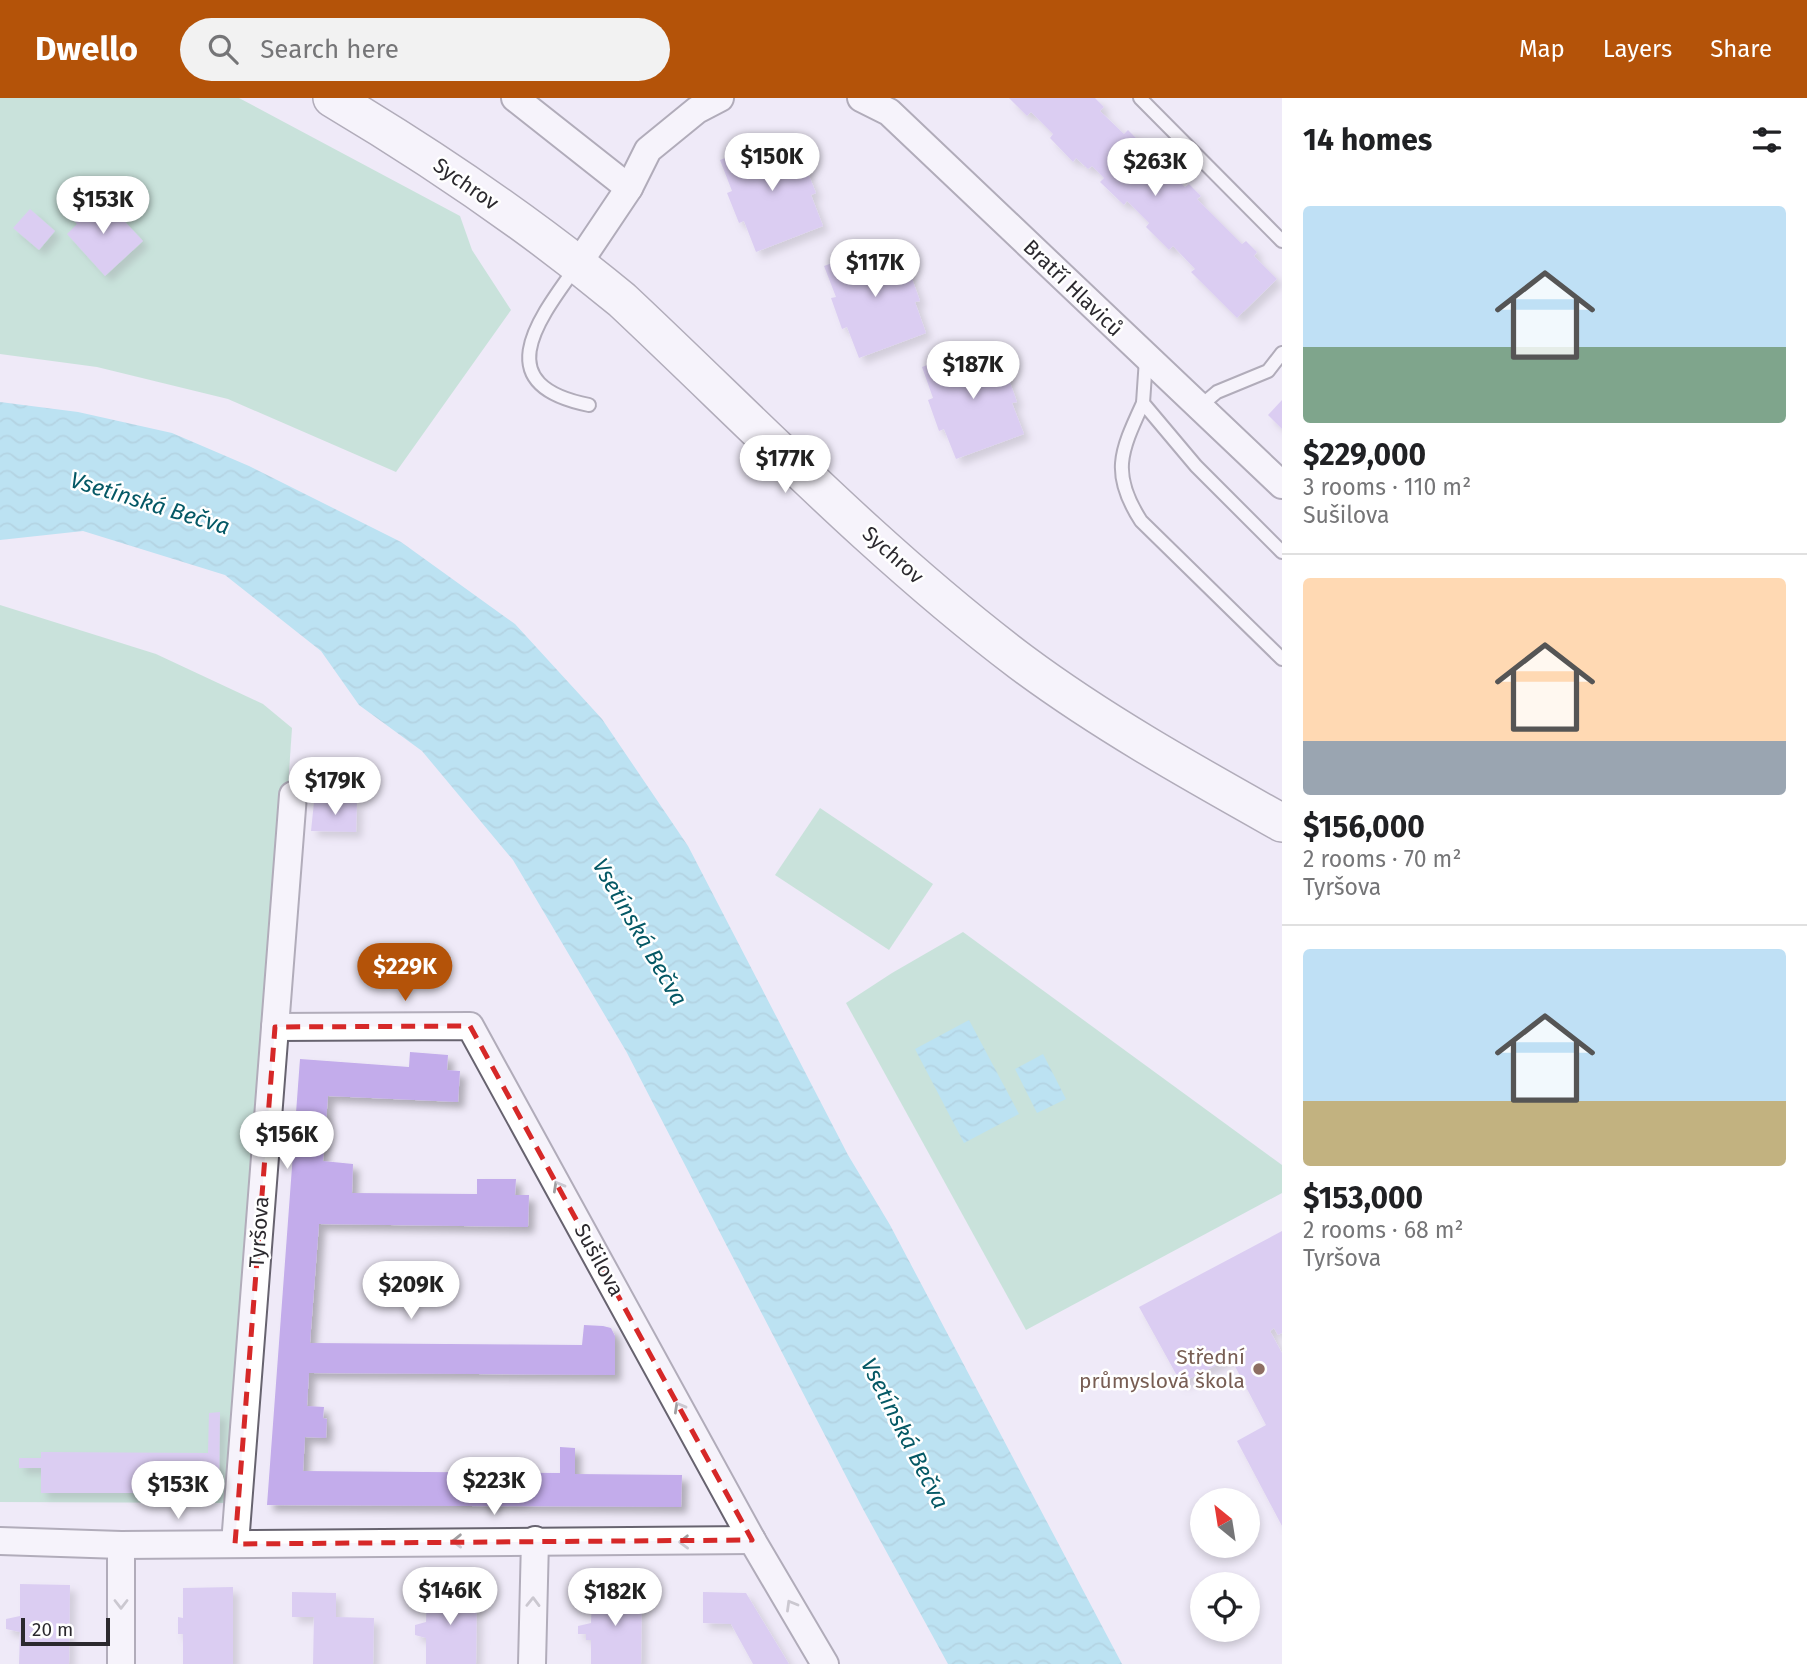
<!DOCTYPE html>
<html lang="en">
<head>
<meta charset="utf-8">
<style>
	body { margin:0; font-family:"Fira Sans",sans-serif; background:#f2f2f2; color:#202124; height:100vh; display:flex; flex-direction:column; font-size:26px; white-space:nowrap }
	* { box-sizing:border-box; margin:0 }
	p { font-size:23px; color:#757577 }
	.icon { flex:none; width:38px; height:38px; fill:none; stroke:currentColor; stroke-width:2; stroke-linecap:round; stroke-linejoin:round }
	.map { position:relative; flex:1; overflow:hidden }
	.panel { display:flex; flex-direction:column; background:#fff; width:525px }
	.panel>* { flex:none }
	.needle { width:46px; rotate:330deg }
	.buttons { position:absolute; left:1190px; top:1390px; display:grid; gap:14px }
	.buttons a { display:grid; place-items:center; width:70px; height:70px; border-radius:50%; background:#fff; box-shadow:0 4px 10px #0003; font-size:35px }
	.scale { position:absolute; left:21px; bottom:18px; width:89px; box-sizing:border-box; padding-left:7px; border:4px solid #2b292e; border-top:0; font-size:19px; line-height:24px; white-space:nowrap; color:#2b292e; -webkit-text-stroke:5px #fff; paint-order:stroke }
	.price { position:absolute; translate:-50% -60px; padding:0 16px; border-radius:24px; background:#fff; color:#222; font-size:23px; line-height:46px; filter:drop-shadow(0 2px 4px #0008) }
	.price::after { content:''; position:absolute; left:50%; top:42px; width:21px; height:16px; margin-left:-10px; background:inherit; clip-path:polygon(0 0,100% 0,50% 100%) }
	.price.selected { background:#b45309; color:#fff }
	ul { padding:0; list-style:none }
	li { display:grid; align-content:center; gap:14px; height:371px; padding:0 21px }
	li+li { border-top:2px solid #e0e0e0 }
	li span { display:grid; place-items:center; height:217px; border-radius:7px; color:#555 }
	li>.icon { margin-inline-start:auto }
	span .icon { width:126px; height:126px; fill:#fffc; stroke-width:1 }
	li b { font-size:30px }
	h2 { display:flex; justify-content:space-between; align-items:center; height:84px; padding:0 21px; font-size:30px }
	header { display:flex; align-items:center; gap:42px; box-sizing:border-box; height:98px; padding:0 35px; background:#b45309; color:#fff }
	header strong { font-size:33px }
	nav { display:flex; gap:38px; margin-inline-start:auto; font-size:24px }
	.search { width:490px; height:63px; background:#f2f2f2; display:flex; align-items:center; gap:18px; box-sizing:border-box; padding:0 24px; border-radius:38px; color:#757577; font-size:26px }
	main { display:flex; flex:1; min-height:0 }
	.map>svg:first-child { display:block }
	.green { fill:#9bdab8 }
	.water { fill:url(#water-waves) }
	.building { fill:#c3aceb; filter:url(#shadow) }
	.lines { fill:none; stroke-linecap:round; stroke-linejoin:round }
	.lane-casing { stroke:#67636f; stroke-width:16 }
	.street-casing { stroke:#67636f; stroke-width:30 }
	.secondary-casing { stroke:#67636f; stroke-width:40 }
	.lane { stroke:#fff; stroke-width:12 }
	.street { stroke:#fff; stroke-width:26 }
	.secondary { stroke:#fff; stroke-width:37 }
	.oneway { stroke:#a09fa1 }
	.marked { fill:none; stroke:#d62828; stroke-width:5; stroke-dasharray:14 9; stroke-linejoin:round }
	.education-dot { fill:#8d6e63; stroke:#fff; stroke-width:2.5 }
	.labels { text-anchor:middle; stroke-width:5; stroke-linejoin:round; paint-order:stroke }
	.street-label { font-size:21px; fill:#2b292e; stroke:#fff }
	.education-label { font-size:21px; fill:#785e54; stroke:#fff; text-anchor:end }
	.water-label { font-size:23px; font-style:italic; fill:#045865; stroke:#fff }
</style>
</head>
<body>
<header>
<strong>Dwello</strong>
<div class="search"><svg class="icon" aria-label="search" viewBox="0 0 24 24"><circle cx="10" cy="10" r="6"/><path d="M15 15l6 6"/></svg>Search here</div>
<nav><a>Map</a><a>Layers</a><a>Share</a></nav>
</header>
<main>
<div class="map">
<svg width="1282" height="1566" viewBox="0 0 1282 1566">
	<defs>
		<pattern id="water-waves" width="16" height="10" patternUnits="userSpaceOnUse" patternTransform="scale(1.75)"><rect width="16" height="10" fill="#7ed9eb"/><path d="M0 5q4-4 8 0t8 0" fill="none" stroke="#6dbaca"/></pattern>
		<filter id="shadow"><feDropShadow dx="6" dy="6" stdDeviation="3.5" flood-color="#0004"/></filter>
	</defs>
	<rect width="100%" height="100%" fill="#efeaf8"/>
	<!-- green -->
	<g class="green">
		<path d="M0,0h239l221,118 12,34 39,60 -115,162 -168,-73 -131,-32 -97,-13z"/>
		<path d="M0,507l156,49 107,50 29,24 -53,775 -239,-1z"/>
		<path d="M820,710l113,76 -44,66 -114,-75z"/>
		<path d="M963,834l319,233v28l-256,137 -180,-327 46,-30z"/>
	</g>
	<!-- water -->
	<g class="water">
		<path d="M0,304l78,10 94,21 77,33 152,76 114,82 87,95 86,127 160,309 42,70 232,439h-174l-85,-155 -237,-458 -113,-191 -91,-109 -63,-46 -38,-54 -96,-76 -142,-44 -83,9z"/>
		<path d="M969,922l50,94 -55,29 -49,-94z"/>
		<path d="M1043,956l23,45 -29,14 -22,-44z"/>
	</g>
	<!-- building -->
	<g class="building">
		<path d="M1009,0h86l9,9 -4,4 24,23 4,-4 12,12 3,-3 12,11 -4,4 34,33 4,-3 12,12 -4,3 45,45 4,-3 11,11 -3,4 23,23 -40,39 -46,-46 4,-3 -22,-23 -4,4 -23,-23 3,-4 -22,-22 -3,4 -24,-23 4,-4 -12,-12 -4,3 -12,-11 -3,4 -23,-24 3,-4 -22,-22 -4,4z"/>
		<path d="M788,36l11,30 5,-1 12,30 -5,2 12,31 -67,26 -12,-31 -5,2 -12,-30 5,-2 -12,-31z"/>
		<path d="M104,101l39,42 -38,35 -38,-42 10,-10 -7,-8 5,-4 2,2 9,-12 7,7z"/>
		<path d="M30,111l25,22 -16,19 -26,-22z"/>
		<path d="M892,143l12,30 5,-1 11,31 -5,1 11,31 -67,25 -12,-31 -5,2 -11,-31 5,-1 -12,-31z"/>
		<path d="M989,244l12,31 5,-2 11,31 -5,1 12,31 -68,25 -12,-30 -5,2 -11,-31 5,-2 -11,-31z"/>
		<path d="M1282,302v29l-14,-14z"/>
		<path d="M314,704h43l-1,30 -45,-1z"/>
		<path d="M410,954l38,3 -1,15 13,1 -2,31 -130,-6 -5,65 30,3 -1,29 125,1v-15h39l-1,16h14l-1,32 -209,-3 -9,119 272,2 2,-20 19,1 8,2 4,8v39l-306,-2 -2,33 17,1 -1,11 4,1 -1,19 -21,-1 -2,34 257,2v-26l15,1v26l107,1 -1,32 -414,-2 33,-446 109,8z"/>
		<path d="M1282,1133v102l-4,2 -4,-7 -4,3 12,22v173l-45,-85 29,-16 -38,-72 -2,1 2,5 -47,24 -42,-76z"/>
		<path d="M220,1314l-1,81h-178v-25h-22v-10h22v-6l167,1 1,-40z"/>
		<path d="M20,1486l50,1 -1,79h-50l1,-32 -14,-3v-10l14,-3z"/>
		<path d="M233,1489v77h-50v-30h-5v-17l5,1v-30z"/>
		<path d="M427,1492h50l-1,74h-50v-26l-11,-3v-10l11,-3z"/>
		<path d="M292,1494l44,1v24l38,1 -1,46h-60l1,-47h-22z"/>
		<path d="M592,1494h50l-1,72h-50v-24h-5v-6h-8v-8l13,-3z"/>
		<path d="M703,1494l43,1 43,71h-36l-22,-40 -28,-1z"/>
	</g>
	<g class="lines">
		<!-- lane casing -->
		<g class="lane-casing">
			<g id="lane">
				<path d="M1140,0l142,143"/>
				<path d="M576,169c-39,54 -88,118 13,138"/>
				<path d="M1146,261l-3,44 53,63 86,86"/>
				<path d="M1143,305c-22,48 -33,70 -2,118l141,138"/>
				<path d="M1198,310l19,-16 51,-21 14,-18"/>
			</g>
		</g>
		<!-- street casing -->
		<g class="street-casing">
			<g id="street">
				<path d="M515,0l114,90"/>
				<path d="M861,0l28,14 393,373"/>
				<path d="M578,166l51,-76 19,-38 49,-40 23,-12"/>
				<path d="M275,929l195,-1 282,514 73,124"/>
				<path d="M0,1443l121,4 631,-5"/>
				<path d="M235,1446l58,-749"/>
				<path d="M121,1566v-119"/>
				<path d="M532,1566l3,-124"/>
			</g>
		</g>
		<!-- secondary casing -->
		<g class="secondary-casing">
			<path id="secondary" d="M332,0c101,60 199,127 290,202 131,123 256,254 399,362 82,61 172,111 261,161"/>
		</g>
		<!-- lane -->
		<use href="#lane" class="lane"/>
		<!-- street -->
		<use href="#street" class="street"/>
		<!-- secondary -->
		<use href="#secondary" class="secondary"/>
	</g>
	<!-- one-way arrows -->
	<defs><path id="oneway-chevron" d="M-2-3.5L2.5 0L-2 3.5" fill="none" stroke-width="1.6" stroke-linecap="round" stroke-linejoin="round" transform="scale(1.75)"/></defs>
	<g class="oneway">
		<use href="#oneway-chevron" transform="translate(558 1088) rotate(-119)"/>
		<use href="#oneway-chevron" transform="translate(679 1309) rotate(-119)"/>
		<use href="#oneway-chevron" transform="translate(457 1443) rotate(179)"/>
		<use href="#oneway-chevron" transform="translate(684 1444) rotate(179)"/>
		<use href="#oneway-chevron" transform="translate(533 1504) rotate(-89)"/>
		<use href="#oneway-chevron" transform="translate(121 1506) rotate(90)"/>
		<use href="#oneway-chevron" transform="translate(791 1507) rotate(-120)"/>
	</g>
	<!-- marked area -->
	<path d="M0 0H1282V1566H0ZM470,928l282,514 -517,4 40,-517z" fill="#efeaf8" fill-opacity=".55" fill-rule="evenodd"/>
	<path class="marked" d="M470,928l282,514 -517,4 40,-517z"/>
	<!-- markers -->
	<circle class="education-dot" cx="1259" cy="1271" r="7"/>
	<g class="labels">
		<!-- street labels -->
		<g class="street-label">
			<text transform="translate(466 86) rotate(35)" y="7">Sychrov</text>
			<text transform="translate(1073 190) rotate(44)" y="7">Bratří Hlaviců</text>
			<text transform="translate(893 457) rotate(42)" y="7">Sychrov</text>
			<text transform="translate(259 1134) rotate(-86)" y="7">Tyršova</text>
			<text transform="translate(599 1162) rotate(61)" y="7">Sušilova</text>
		</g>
		<!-- education labels -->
		<g class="education-label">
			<text x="1245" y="1266">Střední<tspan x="1245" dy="24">průmyslová škola</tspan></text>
		</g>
		<!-- water labels -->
		<g class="water-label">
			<text transform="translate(150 405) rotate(17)" y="8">Vsetínská Bečva</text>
			<text transform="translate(640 834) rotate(60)" y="8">Vsetínská Bečva</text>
			<text transform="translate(905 1335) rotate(63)" y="8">Vsetínská Bečva</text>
		</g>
	</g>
</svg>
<div class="buttons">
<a><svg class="needle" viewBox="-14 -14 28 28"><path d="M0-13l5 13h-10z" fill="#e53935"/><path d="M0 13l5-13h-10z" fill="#757577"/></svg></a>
<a><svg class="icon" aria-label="locate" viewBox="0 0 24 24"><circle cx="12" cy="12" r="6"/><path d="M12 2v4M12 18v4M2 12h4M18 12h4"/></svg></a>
</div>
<div class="scale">20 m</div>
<b class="price" style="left:772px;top:95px">$150K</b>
<b class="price" style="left:1155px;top:100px">$263K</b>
<b class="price" style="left:103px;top:138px">$153K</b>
<b class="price" style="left:875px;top:201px">$117K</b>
<b class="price" style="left:973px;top:303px">$187K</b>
<b class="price" style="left:785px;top:397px">$177K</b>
<b class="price" style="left:335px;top:719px">$179K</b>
<b class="price selected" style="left:405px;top:905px">$229K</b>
<b class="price" style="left:287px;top:1073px">$156K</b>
<b class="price" style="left:411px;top:1223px">$209K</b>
<b class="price" style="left:494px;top:1419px">$223K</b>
<b class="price" style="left:178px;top:1423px">$153K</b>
<b class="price" style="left:450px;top:1529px">$146K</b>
<b class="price" style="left:615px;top:1530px">$182K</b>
</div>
<section class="panel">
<h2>14 homes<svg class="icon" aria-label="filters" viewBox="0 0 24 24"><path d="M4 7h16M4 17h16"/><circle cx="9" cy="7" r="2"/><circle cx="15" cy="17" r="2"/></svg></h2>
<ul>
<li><span style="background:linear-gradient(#bfe0f5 65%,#7fa58c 0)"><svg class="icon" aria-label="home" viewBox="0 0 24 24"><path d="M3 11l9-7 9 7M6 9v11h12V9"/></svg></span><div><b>$229,000</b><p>3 rooms · 110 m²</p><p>Sušilova</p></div></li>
<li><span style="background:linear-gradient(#ffd9b3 75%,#9aa5b1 0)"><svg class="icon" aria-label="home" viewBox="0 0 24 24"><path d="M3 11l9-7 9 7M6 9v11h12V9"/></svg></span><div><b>$156,000</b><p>2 rooms · 70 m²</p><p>Tyršova</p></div></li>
<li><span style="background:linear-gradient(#bfe0f5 70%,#c2b280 0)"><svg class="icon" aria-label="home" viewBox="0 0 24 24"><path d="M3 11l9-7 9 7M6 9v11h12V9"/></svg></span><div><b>$153,000</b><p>2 rooms · 68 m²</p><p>Tyršova</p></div></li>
</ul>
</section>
</main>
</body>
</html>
